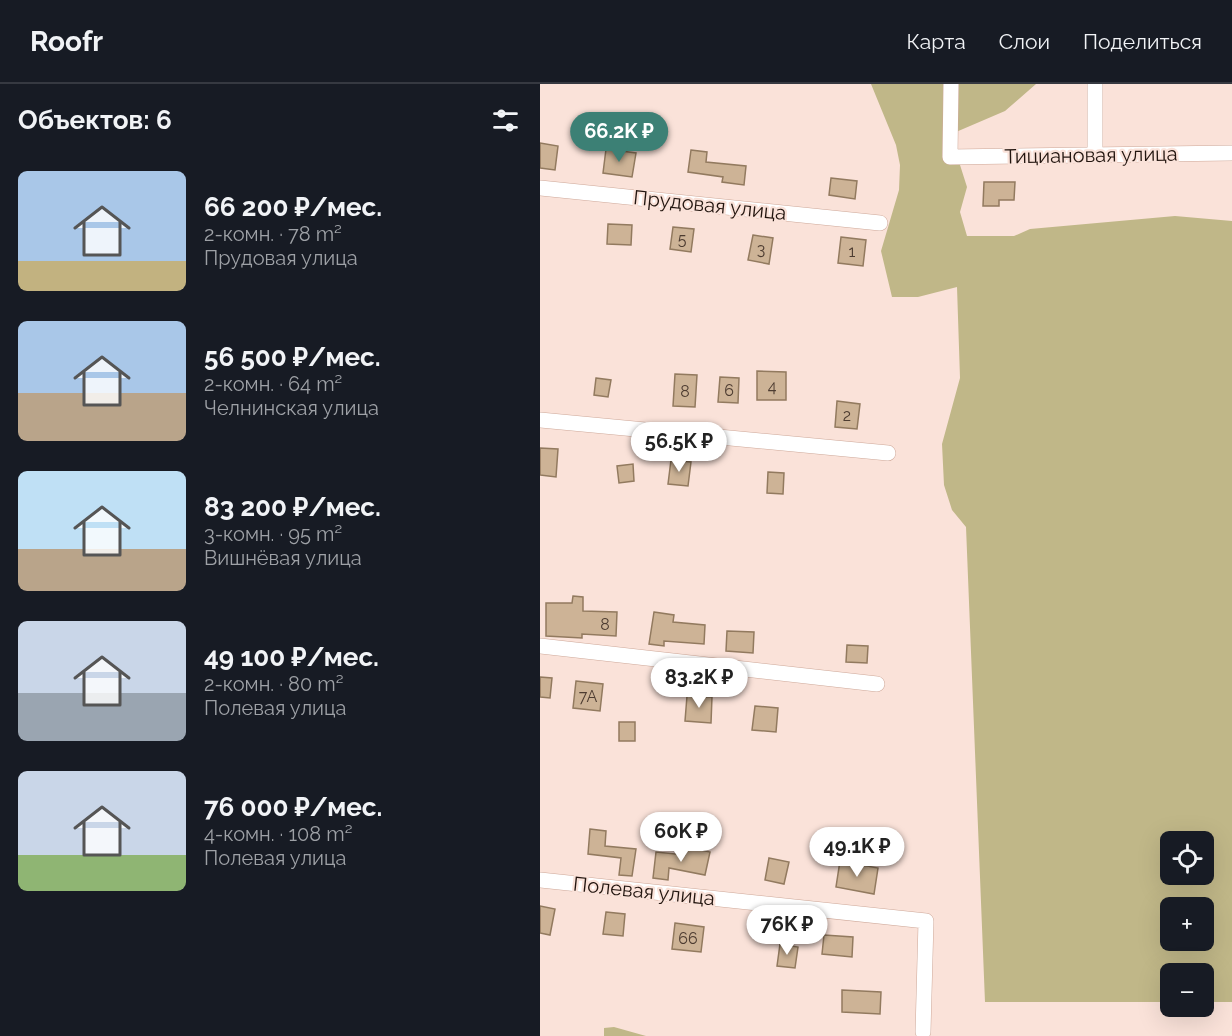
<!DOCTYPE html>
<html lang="ru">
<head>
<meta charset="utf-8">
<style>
	body { margin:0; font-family:Raleway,sans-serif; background:#242831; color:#f1f3f6; height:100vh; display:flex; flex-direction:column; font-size:22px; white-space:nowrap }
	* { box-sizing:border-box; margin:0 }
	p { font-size:20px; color:#9ea1a6 }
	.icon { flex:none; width:33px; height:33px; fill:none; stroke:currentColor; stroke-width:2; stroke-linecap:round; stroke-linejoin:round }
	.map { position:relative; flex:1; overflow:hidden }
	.side { display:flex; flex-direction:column; background:#171b24; width:540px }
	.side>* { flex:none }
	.fabs { position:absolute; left:620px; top:747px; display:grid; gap:12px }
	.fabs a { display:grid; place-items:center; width:54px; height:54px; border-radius:9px; background:#171b24; box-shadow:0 6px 24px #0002; font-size:30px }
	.price { position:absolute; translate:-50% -51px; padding:0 14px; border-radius:21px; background:#fff; color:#222; font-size:20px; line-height:39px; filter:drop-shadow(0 2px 3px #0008) }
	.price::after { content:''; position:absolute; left:50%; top:36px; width:18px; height:14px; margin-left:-9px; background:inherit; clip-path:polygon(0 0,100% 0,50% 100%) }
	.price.on { background:#3c8075; color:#fff }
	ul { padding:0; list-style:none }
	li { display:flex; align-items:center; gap:18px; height:150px; padding:0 18px }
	li span { display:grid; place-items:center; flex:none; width:168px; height:120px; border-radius:9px; color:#555 }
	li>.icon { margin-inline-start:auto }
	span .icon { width:72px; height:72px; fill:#fffc; stroke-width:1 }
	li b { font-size:26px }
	h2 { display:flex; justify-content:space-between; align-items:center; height:72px; padding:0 18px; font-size:26px }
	header { display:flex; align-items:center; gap:36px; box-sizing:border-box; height:84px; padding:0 30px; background:#171b24; border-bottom:2px solid #363941 }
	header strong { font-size:28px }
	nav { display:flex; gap:33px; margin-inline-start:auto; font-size:21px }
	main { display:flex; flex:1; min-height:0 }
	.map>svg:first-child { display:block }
	.green { fill:#c0b788; fill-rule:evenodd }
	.building { fill:#cdb396; stroke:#927a5f; stroke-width:1.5 }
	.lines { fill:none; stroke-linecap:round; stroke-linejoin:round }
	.street-casing { stroke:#cea899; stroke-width:16 }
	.street { stroke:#fff; stroke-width:15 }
	.labels { text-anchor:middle; stroke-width:4.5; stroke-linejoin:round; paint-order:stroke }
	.number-label { font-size:16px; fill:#4d3c31 }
	.street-label { font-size:20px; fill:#22150f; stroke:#fae2d9 }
</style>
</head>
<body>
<header>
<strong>Roofr</strong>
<nav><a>Карта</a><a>Слои</a><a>Поделиться</a></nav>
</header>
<main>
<section class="side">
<h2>Объектов: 6<svg class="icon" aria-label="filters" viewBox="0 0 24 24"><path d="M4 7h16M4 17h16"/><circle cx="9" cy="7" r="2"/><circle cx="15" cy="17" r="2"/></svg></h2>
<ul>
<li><span style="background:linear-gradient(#a9c7e8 75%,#c2b280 0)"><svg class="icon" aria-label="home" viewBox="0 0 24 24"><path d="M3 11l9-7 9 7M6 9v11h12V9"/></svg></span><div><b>66 200 ₽/мес.</b><p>2-комн. · 78 m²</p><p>Прудовая улица</p></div></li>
<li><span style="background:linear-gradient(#a9c7e8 60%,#b9a48a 0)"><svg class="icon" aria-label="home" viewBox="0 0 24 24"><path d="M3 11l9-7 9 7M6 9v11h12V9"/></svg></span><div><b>56 500 ₽/мес.</b><p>2-комн. · 64 m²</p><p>Челнинская улица</p></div></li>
<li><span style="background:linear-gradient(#bfe0f5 65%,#b9a48a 0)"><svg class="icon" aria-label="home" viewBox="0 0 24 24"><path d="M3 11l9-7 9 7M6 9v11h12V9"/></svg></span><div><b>83 200 ₽/мес.</b><p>3-комн. · 95 m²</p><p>Вишнёвая улица</p></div></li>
<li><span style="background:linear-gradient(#c9d6e8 60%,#9aa5b1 0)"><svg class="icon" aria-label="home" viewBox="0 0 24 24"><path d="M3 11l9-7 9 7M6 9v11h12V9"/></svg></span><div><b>49 100 ₽/мес.</b><p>2-комн. · 80 m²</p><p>Полевая улица</p></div></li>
<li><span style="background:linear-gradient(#c9d6e8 70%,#8fb573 0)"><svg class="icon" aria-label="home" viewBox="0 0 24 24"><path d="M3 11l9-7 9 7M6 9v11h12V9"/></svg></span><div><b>76 000 ₽/мес.</b><p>4-комн. · 108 m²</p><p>Полевая улица</p></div></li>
</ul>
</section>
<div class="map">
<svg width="692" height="952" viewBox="0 0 692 952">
	<rect width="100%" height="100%" fill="#fae2d9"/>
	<!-- green -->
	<g class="green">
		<path d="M331,0h165l-31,27 -49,21 -2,14 13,41 -7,25 7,24h47l16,-7 145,-13 57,5v781h-29v-28h-33v28h-185l-19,-475 -14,-17 -8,-25 -2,-41 18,-66 -3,-91 -39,10h-26l-11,-46 18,-61 1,-25 -4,-20zM630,758h33v32h-33zM630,824h33v32h-33z"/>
		<path d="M74,943l32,9h-42v-8z"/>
	</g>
	<!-- building -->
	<g class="building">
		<path d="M0,59l18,3 -3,24 -15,-2z"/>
		<path d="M66,65l30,4 -4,24 -29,-4z"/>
		<path d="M151,66l16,2 -1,10 40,4 -2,19 -22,-3 1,-5 -35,-5z"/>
		<path d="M291,94l26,3 -2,18 -26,-4z"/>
		<path d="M444,98h31l-1,18h-15v6h-16z"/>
		<path d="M68,140l24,1 -1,20 -24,-1z"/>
		<path d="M133,143l21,2 -3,23 -21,-3z"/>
		<path d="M213,151l20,3 -4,26 -21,-4z"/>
		<path d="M301,153l25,3 -3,26 -25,-3z"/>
		<path d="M217,287l29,1v28h-29z"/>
		<path d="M135,290l22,1 -2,32 -22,-1z"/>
		<path d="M180,293l19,1 -1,25 -20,-1z"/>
		<path d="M56,294l15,2 -3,17 -14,-2z"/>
		<path d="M297,317l23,3 -3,25 -22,-2z"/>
		<path d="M0,364l18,1 -2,28 -16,-2z"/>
		<path d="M131,376l20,2 -3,24 -20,-2z"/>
		<path d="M93,380l1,17 -15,2 -2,-17z"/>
		<path d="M228,388l16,1 -1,21 -16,-1z"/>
		<path d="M33,512l10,1v14l34,1 -1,24 -34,-2v4l-36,-2v-33h26z"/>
		<path d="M114,528l20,3 -1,7 32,3 -1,19 -40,-3v5l-15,-2z"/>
		<path d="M187,547l27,1 -1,21 -27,-2z"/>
		<path d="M307,561l21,1 -1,17 -21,-1z"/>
		<path d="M0,593l12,1 -2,20 -10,-1z"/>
		<path d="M36,597l27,3 -3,27 -27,-3z"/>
		<path d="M147,612l25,1 -1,26 -26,-2z"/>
		<path d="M215,622l23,2 -2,24 -24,-2z"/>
		<rect x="79" y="638" width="16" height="19"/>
		<path d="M50,745l16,2 -1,15 31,3 -4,27 -13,-1 2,-17 -33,-4z"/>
		<path d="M147,763l23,5 -5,23 -36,-7 -1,12 -15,-2 3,-26 29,3z"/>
		<path d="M229,774l20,4 -5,22 -19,-4z"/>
		<path d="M300,777l38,7 -4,26 -38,-7z"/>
		<path d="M0,822l15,3 -5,26 -10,-2z"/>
		<path d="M66,828l19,2 -2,22 -20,-2z"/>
		<path d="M135,839l29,4 -3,25 -29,-3z"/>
		<path d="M284,851l29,2 -1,20 -30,-3z"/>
		<path d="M240,860l18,3 -3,21 -18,-2z"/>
		<path d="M302,906l39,2 -1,22 -38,-2z"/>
	</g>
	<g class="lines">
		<!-- street casing -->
		<g class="street-casing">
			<g id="street">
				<path d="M411,0l-1,73 282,-4"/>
				<path d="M555,0v71"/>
				<path d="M0,104l340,35"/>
				<path d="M0,336l348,33"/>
				<path d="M0,562l337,38"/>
				<path d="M0,796l386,41 -3,111"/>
			</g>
		</g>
		<!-- street -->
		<use href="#street" class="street"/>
	</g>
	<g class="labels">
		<!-- number labels -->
		<g class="number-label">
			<text x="142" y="161">5</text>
			<text x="221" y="171">3</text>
			<text x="312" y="173">1</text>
			<text x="232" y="308">4</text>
			<text x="189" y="312">6</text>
			<text x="145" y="313">8</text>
			<text x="307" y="337">2</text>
			<text x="65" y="546">8</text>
			<text x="48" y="618">7А</text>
			<text x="148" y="860">66</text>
		</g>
		<!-- street labels -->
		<g class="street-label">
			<text transform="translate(551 71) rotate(-1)" y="7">Тициановая улица</text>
			<text transform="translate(170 121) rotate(6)" y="7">Прудовая улица</text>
			<text transform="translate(104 807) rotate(6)" y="7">Полевая улица</text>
		</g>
	</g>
</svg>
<div class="fabs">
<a><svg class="icon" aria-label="locate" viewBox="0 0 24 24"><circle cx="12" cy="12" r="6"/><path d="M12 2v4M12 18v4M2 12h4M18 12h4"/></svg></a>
<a>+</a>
<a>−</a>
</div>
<b class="price on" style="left:79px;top:79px">66.2K ₽</b>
<b class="price" style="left:139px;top:389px">56.5K ₽</b>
<b class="price" style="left:159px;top:625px">83.2K ₽</b>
<b class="price" style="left:141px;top:779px">60K ₽</b>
<b class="price" style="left:317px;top:794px">49.1K ₽</b>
<b class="price" style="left:247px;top:872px">76K ₽</b>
</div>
</main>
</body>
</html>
